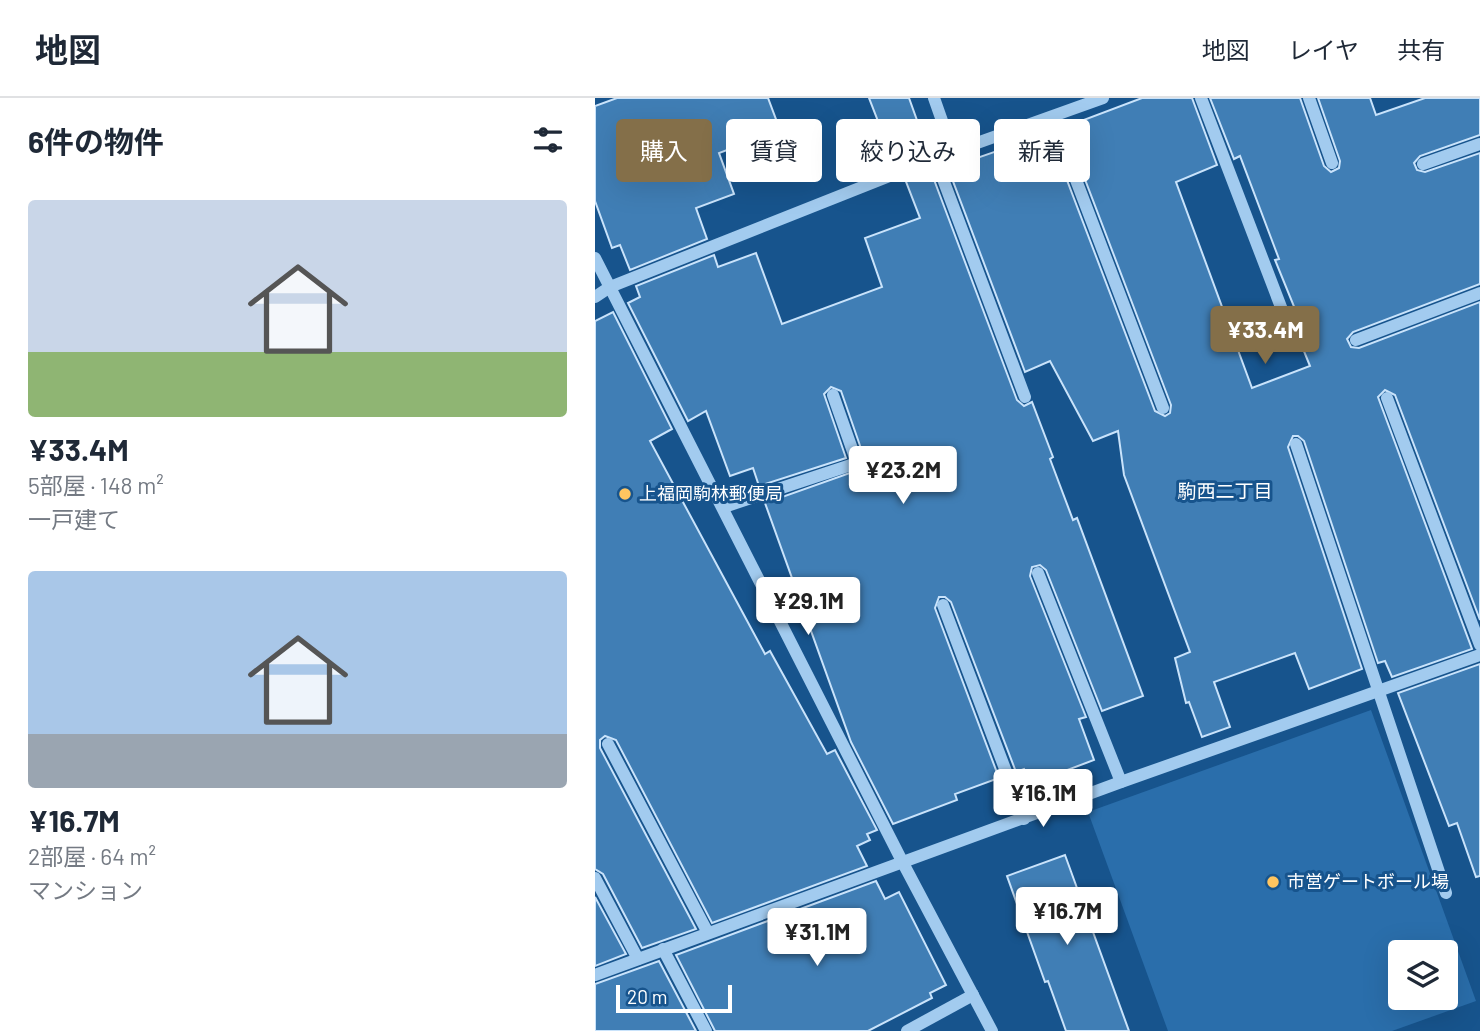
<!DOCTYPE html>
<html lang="ja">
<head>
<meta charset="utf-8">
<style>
	body { margin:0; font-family:Barlow,"Noto Sans JP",sans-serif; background:#f2f2f3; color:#1f2937; height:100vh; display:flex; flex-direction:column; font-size:26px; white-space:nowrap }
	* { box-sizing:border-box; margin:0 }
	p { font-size:23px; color:#747a83 }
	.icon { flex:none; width:38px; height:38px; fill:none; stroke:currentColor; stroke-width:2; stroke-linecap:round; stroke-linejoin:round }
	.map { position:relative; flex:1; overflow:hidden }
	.sheet { display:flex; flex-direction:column; background:#fff; width:595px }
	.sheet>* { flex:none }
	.banner { position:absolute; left:21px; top:21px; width:665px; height:63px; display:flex; gap:14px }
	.fabs { position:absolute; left:793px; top:842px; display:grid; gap:14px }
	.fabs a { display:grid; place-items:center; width:70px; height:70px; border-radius:7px; background:#fff; box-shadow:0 7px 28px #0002; font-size:35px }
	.scale { position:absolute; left:21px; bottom:18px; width:116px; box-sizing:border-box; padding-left:7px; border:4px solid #fff; border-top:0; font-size:19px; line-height:24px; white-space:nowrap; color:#fff; -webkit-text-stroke:5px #17548d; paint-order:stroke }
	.price { position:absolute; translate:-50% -60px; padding:0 16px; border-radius:7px; background:#fff; color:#222; font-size:23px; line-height:46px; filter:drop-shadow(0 2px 4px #0008) }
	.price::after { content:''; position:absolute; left:50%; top:42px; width:21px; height:16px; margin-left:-10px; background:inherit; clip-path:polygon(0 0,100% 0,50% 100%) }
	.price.on { background:#846f49; color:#fff }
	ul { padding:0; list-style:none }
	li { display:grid; align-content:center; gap:14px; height:371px; padding:0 28px }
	li span { display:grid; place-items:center; height:217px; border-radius:7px; color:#555 }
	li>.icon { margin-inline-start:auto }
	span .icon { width:126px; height:126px; fill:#fffc; stroke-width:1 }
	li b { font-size:30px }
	h2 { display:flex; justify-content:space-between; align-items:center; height:84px; padding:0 28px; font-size:30px }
	.pill { padding:0 24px; border-radius:7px; background:#fff; box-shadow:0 7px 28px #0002; font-size:24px; line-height:63px }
	.pill.on { background:#846f49; color:#fff }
	header { display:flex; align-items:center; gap:42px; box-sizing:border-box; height:98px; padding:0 35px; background:#fff; border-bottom:2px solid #e0e1e3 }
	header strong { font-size:33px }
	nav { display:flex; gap:38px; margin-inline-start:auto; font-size:24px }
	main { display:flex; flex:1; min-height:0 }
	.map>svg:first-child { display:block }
	.pitch { fill:#2a6eab; fill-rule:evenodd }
	.building { fill:#407eb5; stroke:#c9e3fb; stroke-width:2 }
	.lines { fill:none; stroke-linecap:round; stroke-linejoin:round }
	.minor { stroke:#a2cbef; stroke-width:12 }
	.poi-dot { fill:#ffc560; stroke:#17548d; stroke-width:2.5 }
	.labels { text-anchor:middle; stroke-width:6; stroke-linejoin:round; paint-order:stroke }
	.poi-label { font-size:18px; fill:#fff; stroke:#17548d; text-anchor:start }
	.neighbourhood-label { font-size:19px; fill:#fff; stroke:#17548d }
</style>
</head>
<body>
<header>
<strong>地図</strong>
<nav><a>地図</a><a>レイヤ</a><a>共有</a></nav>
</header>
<main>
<section class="sheet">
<h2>6件の物件<svg class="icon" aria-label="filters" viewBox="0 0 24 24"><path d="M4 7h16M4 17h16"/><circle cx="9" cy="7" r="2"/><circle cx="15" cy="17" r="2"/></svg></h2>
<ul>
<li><span style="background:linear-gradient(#c9d6e8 70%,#8fb573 0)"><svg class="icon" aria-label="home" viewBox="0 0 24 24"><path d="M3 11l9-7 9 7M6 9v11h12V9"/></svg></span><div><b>¥33.4M</b><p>5部屋 · 148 m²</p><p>一戸建て</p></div></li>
<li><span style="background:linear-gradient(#a9c7e8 75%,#9aa5b1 0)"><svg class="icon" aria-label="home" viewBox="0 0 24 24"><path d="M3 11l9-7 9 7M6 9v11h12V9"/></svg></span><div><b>¥16.7M</b><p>2部屋 · 64 m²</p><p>マンション</p></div></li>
</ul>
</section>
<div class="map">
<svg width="885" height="933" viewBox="0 0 885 933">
	<rect width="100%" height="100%" fill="#17548d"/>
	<!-- pitch -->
	<path class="pitch" d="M776,612l105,291 -84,30h-224l-80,-219zM805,854h45v46h-45z"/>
	<!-- building -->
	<g class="building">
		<path d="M22,0h151l12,32 -61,23 15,41 -38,14 11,31 -77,31 -10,-25 -8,3 -17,-47v-95z"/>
		<path d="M274,0h40l19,53 -29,12 -4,-13 -5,2z"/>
		<path d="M547,0h50l25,67 -41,17 76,206 58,-22 -13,-32 7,-3 -29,-71 4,-1 -39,-103 -6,3 -24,-61h90l24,68 7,6 8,-4 1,-7 -22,-63h52l6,17 49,-17h55v37l-60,21 -6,7 3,7 8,2 55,-19v131l-127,48 -6,7 4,8 8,1 121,-46v318l-85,-225 -10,-5 -7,7 94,252 -80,28 -7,-16 -7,2 -74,-222 -6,-5h-5l-5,11 74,222 -53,20 -14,-36 -81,29 16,45 -28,10 -13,-35 -3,1 -11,-45 15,-6 -66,-177 -6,-44 -25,10 -43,-80 -25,11 -77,-204 101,-35 106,278 10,5 5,-3 1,-8 -106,-278z"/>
		<path d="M335,71l87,231 7,6 8,-4 21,55 -3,2 23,61 4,-2 66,178 -41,15 -56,-141 -6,-5 -8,2 -2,9 56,141 -7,2 15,41 -35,13 2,6 -29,10 -8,-20 -8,3 -65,-170 -6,-5h-6l-4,11 64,170 -44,16 2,6 -64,24 -42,-82 -86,-239 99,-35 1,-8 -24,-69 -10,-4 -7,7 22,64 -87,28 -6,-18 -23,8 -24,-65 -18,10 -60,-118 12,-6 -4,-11 78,-31 4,12 38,-14 26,71 100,-37 -17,-49 55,-20 -15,-39z"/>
		<path d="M18,214l59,117 -22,12 115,213 5,-3 57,103 8,-4 42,80 -10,4 3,6 -13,6 10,20 -155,57 -96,-183 -11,-4 -5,4v8l96,181 -54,19 -39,-74 -8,-5v-548z"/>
		<path d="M885,566v212l-4,1 -19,-54 -8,3 -51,-133z"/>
		<path d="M470,757l64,176h-63l-18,-50 -3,1 -38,-106z"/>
		<path d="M281,783l9,18 14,-7 47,93 -16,8 2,5 -64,33h-153l-39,-76z"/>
		<path d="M0,799l31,57 -31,12z"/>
		<path d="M64,863l37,70h-101v-47z"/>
	</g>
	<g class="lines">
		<!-- minor -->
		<g class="minor">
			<path d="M339,0l19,54"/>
			<path d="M606,0l88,230"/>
			<path d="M714,0l23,65"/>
			<path d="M457,19l111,291"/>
			<path d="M340,60l90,239"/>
			<path d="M828,66l57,-20"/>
			<path d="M0,160l308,605 89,168"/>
			<path d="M0,199l15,-10 325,-129 168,-60"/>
			<path d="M761,242l124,-47"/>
			<path d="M792,300l93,247"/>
			<path d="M701,346l150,449"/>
			<path d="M129,409l133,-44 -24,-68"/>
			<path d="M443,475l83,209"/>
			<path d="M348,507l81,214"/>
			<path d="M13,646l100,189"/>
			<path d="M0,780l43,81"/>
			<path d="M68,851l43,82"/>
			<path d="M0,877l526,-193 359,-127"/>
			<path d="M312,933l66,-36"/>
		</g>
	</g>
	<!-- markers -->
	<g class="poi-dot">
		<circle cx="30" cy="396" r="7"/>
		<circle cx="678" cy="784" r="7"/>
	</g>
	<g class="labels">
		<!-- poi labels -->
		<g class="poi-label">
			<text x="44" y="402">上福岡駒林郵便局</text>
			<text x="692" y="790">市営ゲートボール場</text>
		</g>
		<!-- neighbourhood labels -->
		<g class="neighbourhood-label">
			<text x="630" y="400">駒西二丁目</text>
		</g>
	</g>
</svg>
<div class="fabs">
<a><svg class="icon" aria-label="layers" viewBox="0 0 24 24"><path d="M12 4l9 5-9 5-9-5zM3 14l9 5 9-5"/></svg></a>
</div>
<div class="scale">20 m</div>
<b class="price on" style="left:670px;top:268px">¥33.4M</b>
<b class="price" style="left:308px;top:408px">¥23.2M</b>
<b class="price" style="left:213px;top:539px">¥29.1M</b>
<b class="price" style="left:448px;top:731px">¥16.1M</b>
<b class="price" style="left:472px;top:849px">¥16.7M</b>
<b class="price" style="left:222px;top:870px">¥31.1M</b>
<div class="banner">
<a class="pill on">購入</a>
<a class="pill">賃貸</a>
<a class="pill">絞り込み</a>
<a class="pill">新着</a>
</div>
</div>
</main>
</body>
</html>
